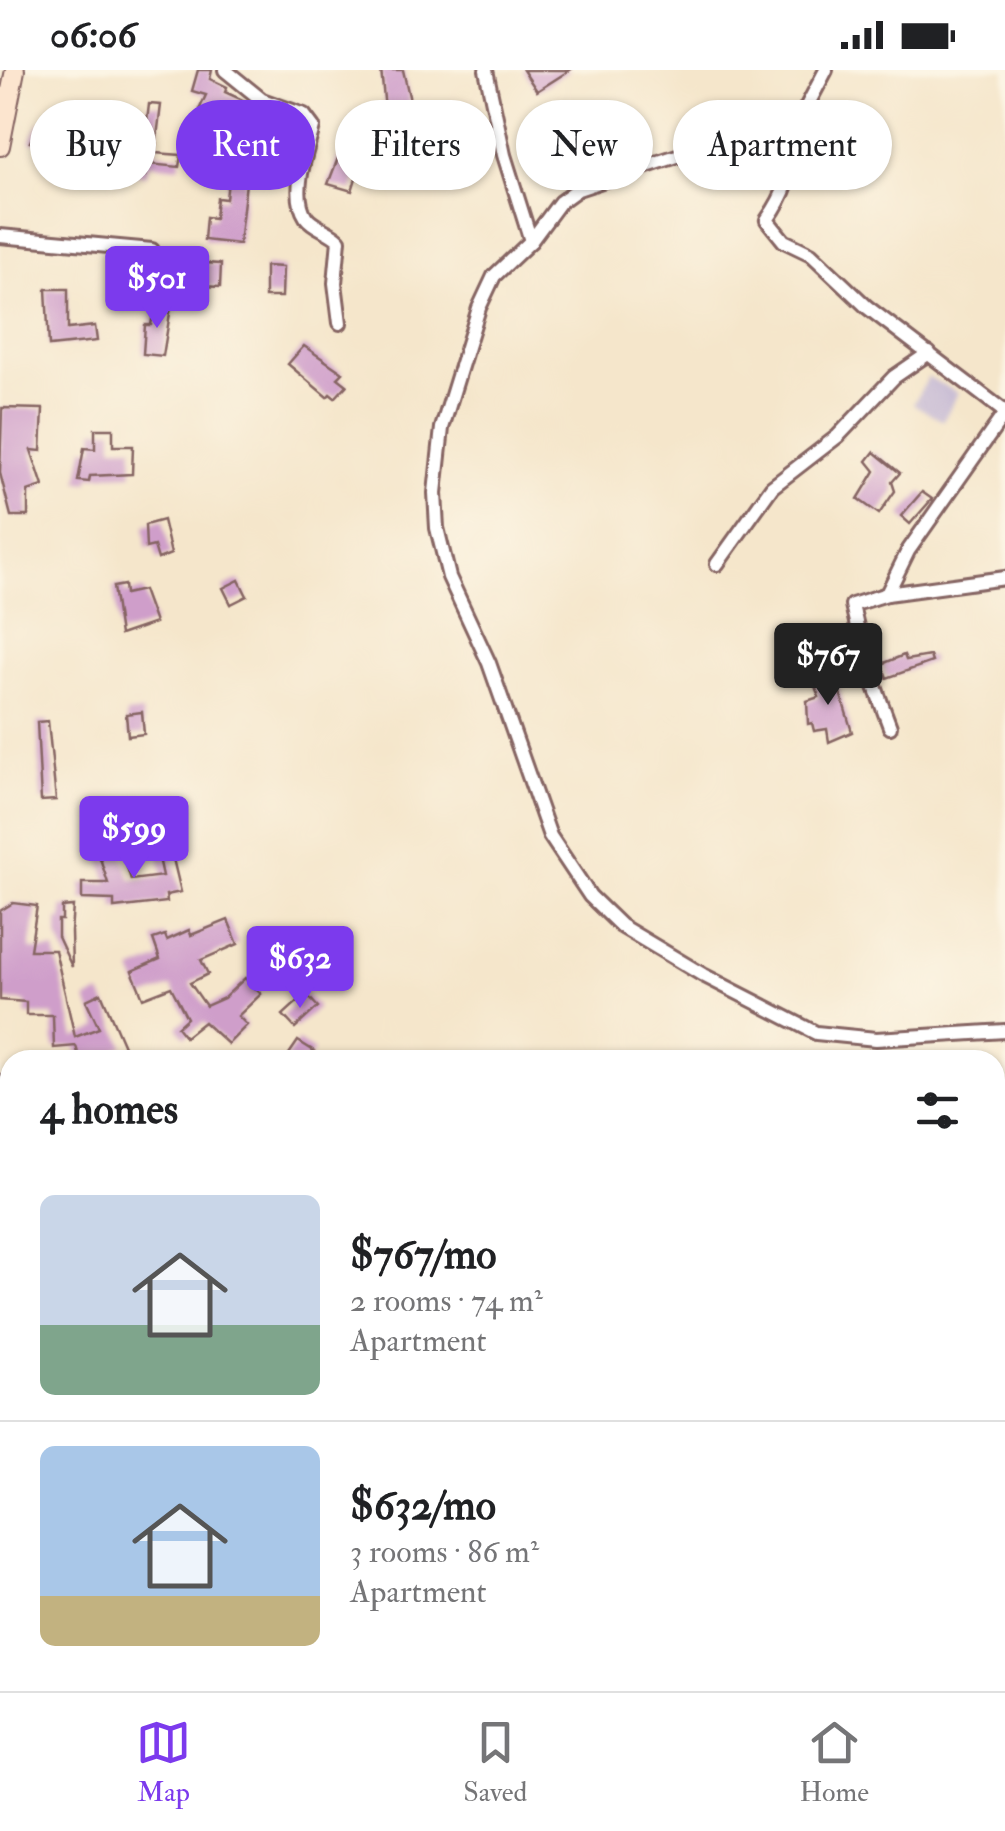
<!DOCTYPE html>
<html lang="en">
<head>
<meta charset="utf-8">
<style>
	body { margin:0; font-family:"IM FELL Double Pica",serif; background:#f6f6f6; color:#202124; height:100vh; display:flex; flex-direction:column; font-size:38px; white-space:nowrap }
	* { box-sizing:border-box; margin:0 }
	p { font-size:32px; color:#757577 }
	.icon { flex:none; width:55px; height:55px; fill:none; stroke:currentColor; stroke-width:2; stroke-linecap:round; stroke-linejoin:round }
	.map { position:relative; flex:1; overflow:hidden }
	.drawer { position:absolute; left:0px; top:980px; width:1005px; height:642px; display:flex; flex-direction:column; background:#fff; border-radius:30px 30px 0 0; box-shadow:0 2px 8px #0004 }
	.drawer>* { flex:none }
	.guide { position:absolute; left:30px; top:30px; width:945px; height:90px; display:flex; gap:20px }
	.price { position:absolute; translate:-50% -85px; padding:0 22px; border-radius:10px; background:#7c3aed; color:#fff; font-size:32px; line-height:65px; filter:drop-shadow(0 2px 5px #0008) }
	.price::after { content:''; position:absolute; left:50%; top:60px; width:30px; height:22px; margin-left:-15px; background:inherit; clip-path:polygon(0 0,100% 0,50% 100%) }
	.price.selected { background:#222; color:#fff }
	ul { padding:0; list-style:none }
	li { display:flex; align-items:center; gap:30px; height:250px; padding:0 40px }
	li+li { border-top:2px solid #e0e0e0 }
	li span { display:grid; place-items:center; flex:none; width:280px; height:200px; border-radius:15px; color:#555 }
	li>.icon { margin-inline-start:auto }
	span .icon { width:120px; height:120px; fill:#fffc; stroke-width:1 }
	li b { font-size:42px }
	h2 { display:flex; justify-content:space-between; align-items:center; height:120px; padding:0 40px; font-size:42px }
	.pill { padding:0 35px; border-radius:45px; background:#fff; box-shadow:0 2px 8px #0004; font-size:35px; line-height:90px }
	.pill.selected { background:#7c3aed; color:#fff }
	.status { display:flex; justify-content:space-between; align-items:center; height:70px; padding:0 50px; background:#fff; direction:ltr }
	.status svg { height:28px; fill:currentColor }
	.menu { display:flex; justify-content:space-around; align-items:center; height:140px; border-top:2px solid #e0e0e0; background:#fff; font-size:28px; color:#757577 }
	.menu a { display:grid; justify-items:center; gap:5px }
	.menu .selected { color:#7c3aed }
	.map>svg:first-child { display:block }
	.industrial { fill:#cbbfd5 }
	.building { fill:#cf9eca }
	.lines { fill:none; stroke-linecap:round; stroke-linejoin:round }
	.minor-casing { stroke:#866563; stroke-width:18 }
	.secondary-casing { stroke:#866563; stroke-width:22 }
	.minor { stroke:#fff; stroke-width:12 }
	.secondary { stroke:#fce5cf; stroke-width:18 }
</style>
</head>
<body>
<div class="status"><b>06:06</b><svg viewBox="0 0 49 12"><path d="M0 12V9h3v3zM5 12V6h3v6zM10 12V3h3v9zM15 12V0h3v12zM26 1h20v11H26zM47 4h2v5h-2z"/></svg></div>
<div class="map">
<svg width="1005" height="1621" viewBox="0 0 1005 1621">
	<rect width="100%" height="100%" fill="#fcf5e5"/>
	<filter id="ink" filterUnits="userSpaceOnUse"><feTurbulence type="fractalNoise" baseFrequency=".01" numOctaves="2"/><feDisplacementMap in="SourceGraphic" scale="20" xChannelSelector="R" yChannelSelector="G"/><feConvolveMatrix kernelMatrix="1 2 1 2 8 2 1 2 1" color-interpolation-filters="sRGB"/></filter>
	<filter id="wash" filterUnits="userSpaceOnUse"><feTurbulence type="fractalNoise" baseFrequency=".0048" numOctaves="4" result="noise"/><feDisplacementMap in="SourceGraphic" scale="40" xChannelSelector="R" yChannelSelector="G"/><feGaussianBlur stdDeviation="2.25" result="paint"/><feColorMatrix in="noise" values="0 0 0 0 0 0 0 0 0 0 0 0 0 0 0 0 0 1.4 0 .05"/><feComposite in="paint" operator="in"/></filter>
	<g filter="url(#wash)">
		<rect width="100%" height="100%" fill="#f5e6cb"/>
		<!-- industrial -->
		<path class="industrial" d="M928,307l30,16 -15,28 -30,-17z"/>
		<g id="blocks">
			<!-- building -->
			<g class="building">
				<path d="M198,0h14l-2,9 17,8 -2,5 53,24 -8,34 25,3 -4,21 -32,-7 3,-12 -8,-2 8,-33 -43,-15 -4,10 -15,-7 6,-13 -14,-4z"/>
				<path d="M381,0h22l8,35 -26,4z"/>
				<path d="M523,0h47l-33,21z"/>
				<path d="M149,34l12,1 -6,48 26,2 -2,12 -30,-3 -3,12 -32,-8v5l-21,-1 1,-24 49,9z"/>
				<path d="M39,53l15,2 -2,20 -22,-3z"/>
				<path d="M338,88l22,7 -8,26 -24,-7z"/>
				<path d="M229,102l18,2 -8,70 -35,-4 2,-23 9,1 2,-20 9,1z"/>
				<path d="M186,192l35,2 -1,23 -35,-2z"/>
				<path d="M265,196l18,1 -1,30h-17z"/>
				<path d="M46,219h22v40l27,-3 2,15 -48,5z"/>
				<path d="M155,234l16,3 -8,49 -20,-2 2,-29h6z"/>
				<path d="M304,276l39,27 -5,5 9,7 -12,13 -5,-4 -3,3 -39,-33z"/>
				<path d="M2,338l41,1 -2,42 -10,-1 12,36 -15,5v25h-17l-11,-43z"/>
				<path d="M95,359h18v17h20l-1,28 -42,2 -1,6 -11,-1 6,-33 11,1z"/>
				<path d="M874,382l26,21 -8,9 3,9 -16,23 -21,-15 17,-28 -8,-10z"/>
				<path d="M922,422l10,7 -22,25 -9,-8z"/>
				<path d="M163,450l8,34 -13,5 -4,-13 -8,2 -1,-23z"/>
				<path d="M239,510l8,16 -16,8 -8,-16z"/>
				<path d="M124,515l1,9 18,-4 12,33 -35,12 -7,-48z"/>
				<path d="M904,585l2,5 24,-4 2,6 -45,16 -5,-14z"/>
				<path d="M824,598l15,21 13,43 -23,10 -2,-13 -13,2 -2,-8 -4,1 -1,-23 12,-4 -8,-22z"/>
				<path d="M142,642l2,22 -16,2 -2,-22z"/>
				<path d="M48,651l8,79 -15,1 -4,-79z"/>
				<path d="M169,772l12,50 -15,3 1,7 -53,6v-8l-32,-1v-16h26l-9,-28 22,-7 10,32 32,-4 -7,-32z"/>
				<path d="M13,833l24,3 -7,44h25l20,87 24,-9 -13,-28 15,-7 23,53 -8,3 5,11h-19l-1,-4 -21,4 -4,-14 -22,2 -1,-33h-27v-13l-26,-2v-89z"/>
				<path d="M73,836l-2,26 1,35 -14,-30v-17h4v-13z"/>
				<path d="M228,850l10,24 -37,16 7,14 -18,9 16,23 18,-8 21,-20 16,16 -23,22 9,9 -19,19 -24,-22 -19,15 -8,-10 10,-9 -16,-31 -28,11 -11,-27 28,-12 -7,-20 12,-4 2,5 22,-10 2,5z"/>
				<path d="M296,861l11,14 -31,24 -10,-14z"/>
				<path d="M306,924l12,13 -23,21 -12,-13z"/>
				<path d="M298,971l16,10 -6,9h-23z"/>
			</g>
		</g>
	</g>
	<g filter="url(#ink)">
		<use href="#blocks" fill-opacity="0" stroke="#866563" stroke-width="2.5"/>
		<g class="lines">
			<!-- minor casing -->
			<g class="minor-casing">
				<g id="minor">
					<path d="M225,0l37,30 42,15 9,12c-6,24 -23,66 -7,90 7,10 24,14 33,23l-4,43 5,40"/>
					<path d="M486,0l18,85 27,86"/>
					<path d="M826,0l-28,53 -70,26 -51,7 -99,33 -18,13 -29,39 -37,35 -15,32 -37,120 -7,65 2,35 12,49 40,86 61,173 40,60 31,30 82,49 113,58 60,6 129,-8"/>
					<path d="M798,53c-8,43 -5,60 -31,97l17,21 27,13 56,53 138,105"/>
					<path d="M0,166l152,14"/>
					<path d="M717,494l55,-77 66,-51 56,-59 35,-24"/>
					<path d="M887,524l21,-43 97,-138"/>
					<path d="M890,657l-26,-70 -12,-52 35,-11 118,-16"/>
					<path d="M0,1012l10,7"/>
					<path d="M0,1360l10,13"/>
					<path d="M995,1444l10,-1"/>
					<path d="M995,1601l10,-1"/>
					<path d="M143,1612l5,9"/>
					<path d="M813,1612l18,8 58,-8"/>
				</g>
			</g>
			<!-- secondary casing -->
			<g class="secondary-casing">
				<path id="secondary" d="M0,76l15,-76"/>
			</g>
			<!-- minor -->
			<use href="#minor" class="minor"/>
			<!-- secondary -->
			<use href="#secondary" class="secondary"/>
		</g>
	</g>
</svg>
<b class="price" style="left:157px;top:261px">$501</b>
<b class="price selected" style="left:828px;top:638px">$767</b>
<b class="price" style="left:134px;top:811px">$599</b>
<b class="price" style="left:300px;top:941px">$632</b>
<div class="guide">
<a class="pill">Buy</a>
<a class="pill selected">Rent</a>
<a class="pill">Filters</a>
<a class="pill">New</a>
<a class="pill">Apartment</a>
</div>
<section class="drawer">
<h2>4 homes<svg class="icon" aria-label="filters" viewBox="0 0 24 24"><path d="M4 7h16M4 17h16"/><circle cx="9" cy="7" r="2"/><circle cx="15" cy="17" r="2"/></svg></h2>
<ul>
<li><span style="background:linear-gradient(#c9d6e8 65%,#7fa58c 0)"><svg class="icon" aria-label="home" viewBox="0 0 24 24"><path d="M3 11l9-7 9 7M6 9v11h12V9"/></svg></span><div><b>$767/mo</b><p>2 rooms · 74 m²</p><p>Apartment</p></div></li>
<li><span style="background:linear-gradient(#a9c7e8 75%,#c2b280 0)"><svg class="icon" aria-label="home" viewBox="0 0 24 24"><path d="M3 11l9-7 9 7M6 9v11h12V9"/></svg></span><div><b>$632/mo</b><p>3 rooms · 86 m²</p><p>Apartment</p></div></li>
</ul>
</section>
</div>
<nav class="menu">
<a class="selected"><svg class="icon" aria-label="map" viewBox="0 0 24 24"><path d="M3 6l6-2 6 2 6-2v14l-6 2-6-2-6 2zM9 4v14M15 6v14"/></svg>Map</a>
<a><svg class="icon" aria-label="saved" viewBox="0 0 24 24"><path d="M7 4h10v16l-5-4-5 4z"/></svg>Saved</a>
<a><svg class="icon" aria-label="home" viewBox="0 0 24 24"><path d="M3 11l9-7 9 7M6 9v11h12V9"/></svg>Home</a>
</nav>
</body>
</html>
